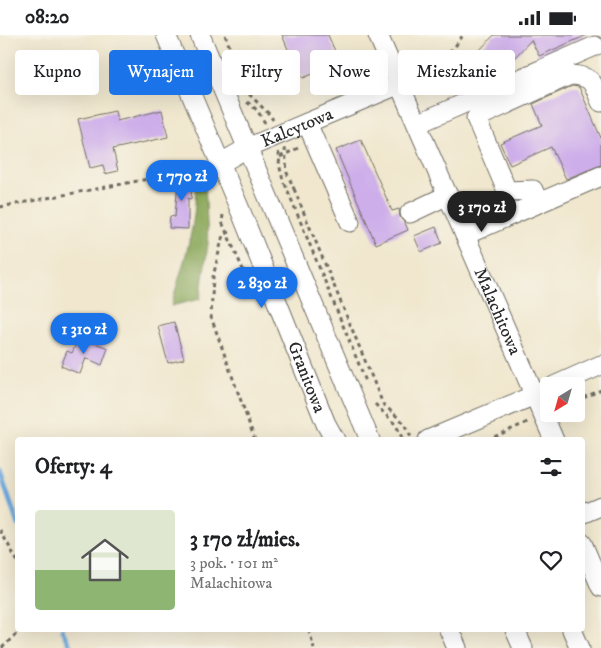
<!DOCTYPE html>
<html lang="pl">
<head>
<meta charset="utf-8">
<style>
	body { margin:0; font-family:"IM FELL DW Pica",serif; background:#f6f6f6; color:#202124; height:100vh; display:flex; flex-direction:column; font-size:19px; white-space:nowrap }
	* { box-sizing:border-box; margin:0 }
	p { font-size:16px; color:#757577 }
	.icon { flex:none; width:28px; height:28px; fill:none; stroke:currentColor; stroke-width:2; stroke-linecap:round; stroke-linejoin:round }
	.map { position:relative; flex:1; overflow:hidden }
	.sheet { position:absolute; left:15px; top:402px; width:570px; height:195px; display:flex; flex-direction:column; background:#fff; border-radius:5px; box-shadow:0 5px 20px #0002 }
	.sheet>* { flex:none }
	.banner { position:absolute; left:15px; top:15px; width:571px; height:45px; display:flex; gap:10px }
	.needle { width:32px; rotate:217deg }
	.controls { position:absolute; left:540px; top:342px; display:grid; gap:10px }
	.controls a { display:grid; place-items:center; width:45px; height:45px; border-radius:5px; background:#fff; box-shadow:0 5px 20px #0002; font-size:25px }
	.price { position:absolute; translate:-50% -42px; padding:0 11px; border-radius:18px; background:#1a73e8; color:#fff; font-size:16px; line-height:32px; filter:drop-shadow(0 1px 2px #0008) }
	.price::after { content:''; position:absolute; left:50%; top:30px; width:15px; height:11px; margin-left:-8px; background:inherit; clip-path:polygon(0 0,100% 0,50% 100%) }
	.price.active { background:#222; color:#fff }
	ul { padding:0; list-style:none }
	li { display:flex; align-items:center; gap:15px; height:125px; padding:0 20px }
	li+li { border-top:1px solid #e0e0e0 }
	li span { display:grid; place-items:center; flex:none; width:140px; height:100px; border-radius:5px; color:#555 }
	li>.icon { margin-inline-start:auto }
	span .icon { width:60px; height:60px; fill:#fffc; stroke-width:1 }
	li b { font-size:21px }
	h2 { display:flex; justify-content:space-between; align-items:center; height:60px; padding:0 20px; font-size:21px }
	.chip { padding:0 18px; border-radius:5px; background:#fff; box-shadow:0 5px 20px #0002; font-size:18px; line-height:45px }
	.chip.active { background:#1a73e8; color:#fff }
	.status { display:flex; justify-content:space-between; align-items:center; height:35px; padding:0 25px; background:#fff; direction:ltr }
	.status svg { height:14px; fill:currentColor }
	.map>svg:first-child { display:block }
	.forest { fill:#8aa75a; stroke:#5a6942 }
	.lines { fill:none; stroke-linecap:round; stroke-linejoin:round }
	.stream { stroke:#6ca9de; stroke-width:5 }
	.building { fill:#ceaeea }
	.minor-casing { stroke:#706d64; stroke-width:21 }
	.path { stroke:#706d64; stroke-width:3; stroke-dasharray:4 4; stroke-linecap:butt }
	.minor { stroke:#fff; stroke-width:19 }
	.labels { text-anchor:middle; stroke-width:4; stroke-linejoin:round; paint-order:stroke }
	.street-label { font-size:18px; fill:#2b2b2b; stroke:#f7f3e8 }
</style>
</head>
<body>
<div class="status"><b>08:20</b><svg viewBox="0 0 49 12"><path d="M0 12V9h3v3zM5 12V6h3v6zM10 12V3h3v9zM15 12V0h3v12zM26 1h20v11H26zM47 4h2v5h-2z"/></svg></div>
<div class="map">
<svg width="601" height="613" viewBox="0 0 601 613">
	<rect width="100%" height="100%" fill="#f7f3e8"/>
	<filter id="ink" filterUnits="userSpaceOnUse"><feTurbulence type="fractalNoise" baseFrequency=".02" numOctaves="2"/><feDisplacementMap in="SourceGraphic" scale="10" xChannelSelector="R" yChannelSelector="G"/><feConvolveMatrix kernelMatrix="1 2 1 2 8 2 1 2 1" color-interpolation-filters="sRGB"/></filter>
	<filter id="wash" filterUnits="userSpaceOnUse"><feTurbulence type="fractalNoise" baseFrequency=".0096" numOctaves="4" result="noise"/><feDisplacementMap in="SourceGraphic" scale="20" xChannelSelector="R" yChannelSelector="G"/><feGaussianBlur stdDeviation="1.12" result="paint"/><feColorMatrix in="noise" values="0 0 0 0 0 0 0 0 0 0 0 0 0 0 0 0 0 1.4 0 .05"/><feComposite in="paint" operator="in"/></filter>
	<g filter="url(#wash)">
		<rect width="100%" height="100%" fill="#f0e7ce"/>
		<!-- forest -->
		<path class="forest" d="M205,147l3,62 -8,55 -29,7c11,-40 27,-81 24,-122z"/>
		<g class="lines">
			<!-- stream -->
			<g class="stream">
				<path d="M0,437l18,53"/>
				<path d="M62,595l9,18"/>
			</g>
		</g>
		<g id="blocks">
			<!-- building -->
			<g class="building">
				<path d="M282,0h46l12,28 -37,15 -2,-3h-2z"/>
				<path d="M494,0h93l-48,21 -8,-16 -33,35 -22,-21z"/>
				<path d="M572,51l7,1 22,51v27l-35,14 -15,-32 -41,18 -10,-22 42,-18 -9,-21z"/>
				<path d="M162,75l6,27 -55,12 5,22 -13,3 -2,-9 -13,3 -12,-49 37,-8 2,10z"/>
				<path d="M361,105l31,71 7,-2 1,8 5,6 3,7 -32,14 -40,-94z"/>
				<path d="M179,133l10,1 -1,17 4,1 -1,12 -3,-1v31l-19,-1 1,-12 5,1z"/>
				<path d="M436,192l6,16 -21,9 -7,-16z"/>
				<path d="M174,287l10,37 -16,4 -10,-37z"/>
				<path d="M79,302l29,11 -6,17 -16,-7 -6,16 -19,-8 6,-15 5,2z"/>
			</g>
		</g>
	</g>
	<g filter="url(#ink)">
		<use href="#blocks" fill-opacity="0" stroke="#706d64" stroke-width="1"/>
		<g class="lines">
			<!-- minor casing -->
			<g class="minor-casing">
				<g id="minor">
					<path id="s1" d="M166,0l75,177 85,212 9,16"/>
					<path d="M200,0l170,405"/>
					<path id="s2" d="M378,0l176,405"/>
					<path d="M307,88l43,99"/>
					<path d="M417,89l178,-78"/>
					<path id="s3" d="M221,128l26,-15 153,-64"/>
					<path d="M539,168l-6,-13 -26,1 -31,-73 94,-43c23,1 23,8 31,27"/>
					<path d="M410,178l38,-18"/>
					<path d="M465,200l136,-59"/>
					<path d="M554,351l47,-21"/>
					<path d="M428,405l121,-51"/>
					<path d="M582,479l19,-8"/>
					<path d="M582,508l19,44"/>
					<path d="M449,595l8,18"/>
					<path d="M515,595l8,18"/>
					<path d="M572,595l8,18"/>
				</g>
			</g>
			<!-- path -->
			<g class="path">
				<path d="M225,0l23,58 22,22 3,5"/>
				<path d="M414,47l9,-2 31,-32 9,-13"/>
				<path d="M247,67l10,8 8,13"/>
				<path d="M285,113l2,25 7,16 -6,3"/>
				<path d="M278,117l2,5 -1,7 5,20"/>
				<path d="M280,122l20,-10"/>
				<path d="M285,149l82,200"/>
				<path d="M294,154l89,215 20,18 8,15"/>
				<path d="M0,172l206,-39"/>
				<path d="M223,180l-1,7 23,52"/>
				<path d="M229,197l-6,3 -10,42 -2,40 44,123"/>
				<path d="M576,366l25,-11"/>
				<path d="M375,369l21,21 7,15"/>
				<path d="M487,405l43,-19"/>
				<path d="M0,495l18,32"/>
				<path d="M309,595l5,18"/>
				<path d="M2,613l18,-18"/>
			</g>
			<!-- minor -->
			<use href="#minor" class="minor"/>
		</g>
	</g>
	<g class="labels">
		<!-- street labels -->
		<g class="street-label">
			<text dy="6" stroke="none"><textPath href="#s3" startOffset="84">Kalcytowa</textPath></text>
			<text dy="6" stroke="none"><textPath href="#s2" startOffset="301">Malachitowa</textPath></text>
			<text dy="6" stroke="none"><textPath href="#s1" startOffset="370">Granitowa</textPath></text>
		</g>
	</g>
</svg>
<div class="controls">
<a><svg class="needle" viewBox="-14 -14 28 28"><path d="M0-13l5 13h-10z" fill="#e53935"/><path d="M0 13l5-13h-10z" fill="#757577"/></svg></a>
</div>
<b class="price" style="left:182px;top:167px">1 770 zł</b>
<b class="price active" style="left:482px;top:198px">3 170 zł</b>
<b class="price" style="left:262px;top:274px">2 830 zł</b>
<b class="price" style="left:84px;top:320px">1 310 zł</b>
<div class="banner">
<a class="chip">Kupno</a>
<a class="chip active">Wynajem</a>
<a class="chip">Filtry</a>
<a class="chip">Nowe</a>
<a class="chip">Mieszkanie</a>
</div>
<section class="sheet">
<h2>Oferty: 4<svg class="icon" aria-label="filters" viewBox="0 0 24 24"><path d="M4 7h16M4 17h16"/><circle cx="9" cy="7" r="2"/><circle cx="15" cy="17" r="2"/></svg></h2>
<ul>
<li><span style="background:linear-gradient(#dfe7d0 60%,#8fb573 0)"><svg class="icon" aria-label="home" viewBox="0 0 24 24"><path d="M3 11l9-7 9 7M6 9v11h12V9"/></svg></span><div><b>3 170 zł/mies.</b><p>3 pok. · 101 m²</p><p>Malachitowa</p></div><svg class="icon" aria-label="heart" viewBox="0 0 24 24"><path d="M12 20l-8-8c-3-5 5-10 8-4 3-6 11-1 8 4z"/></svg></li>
</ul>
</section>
</div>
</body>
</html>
